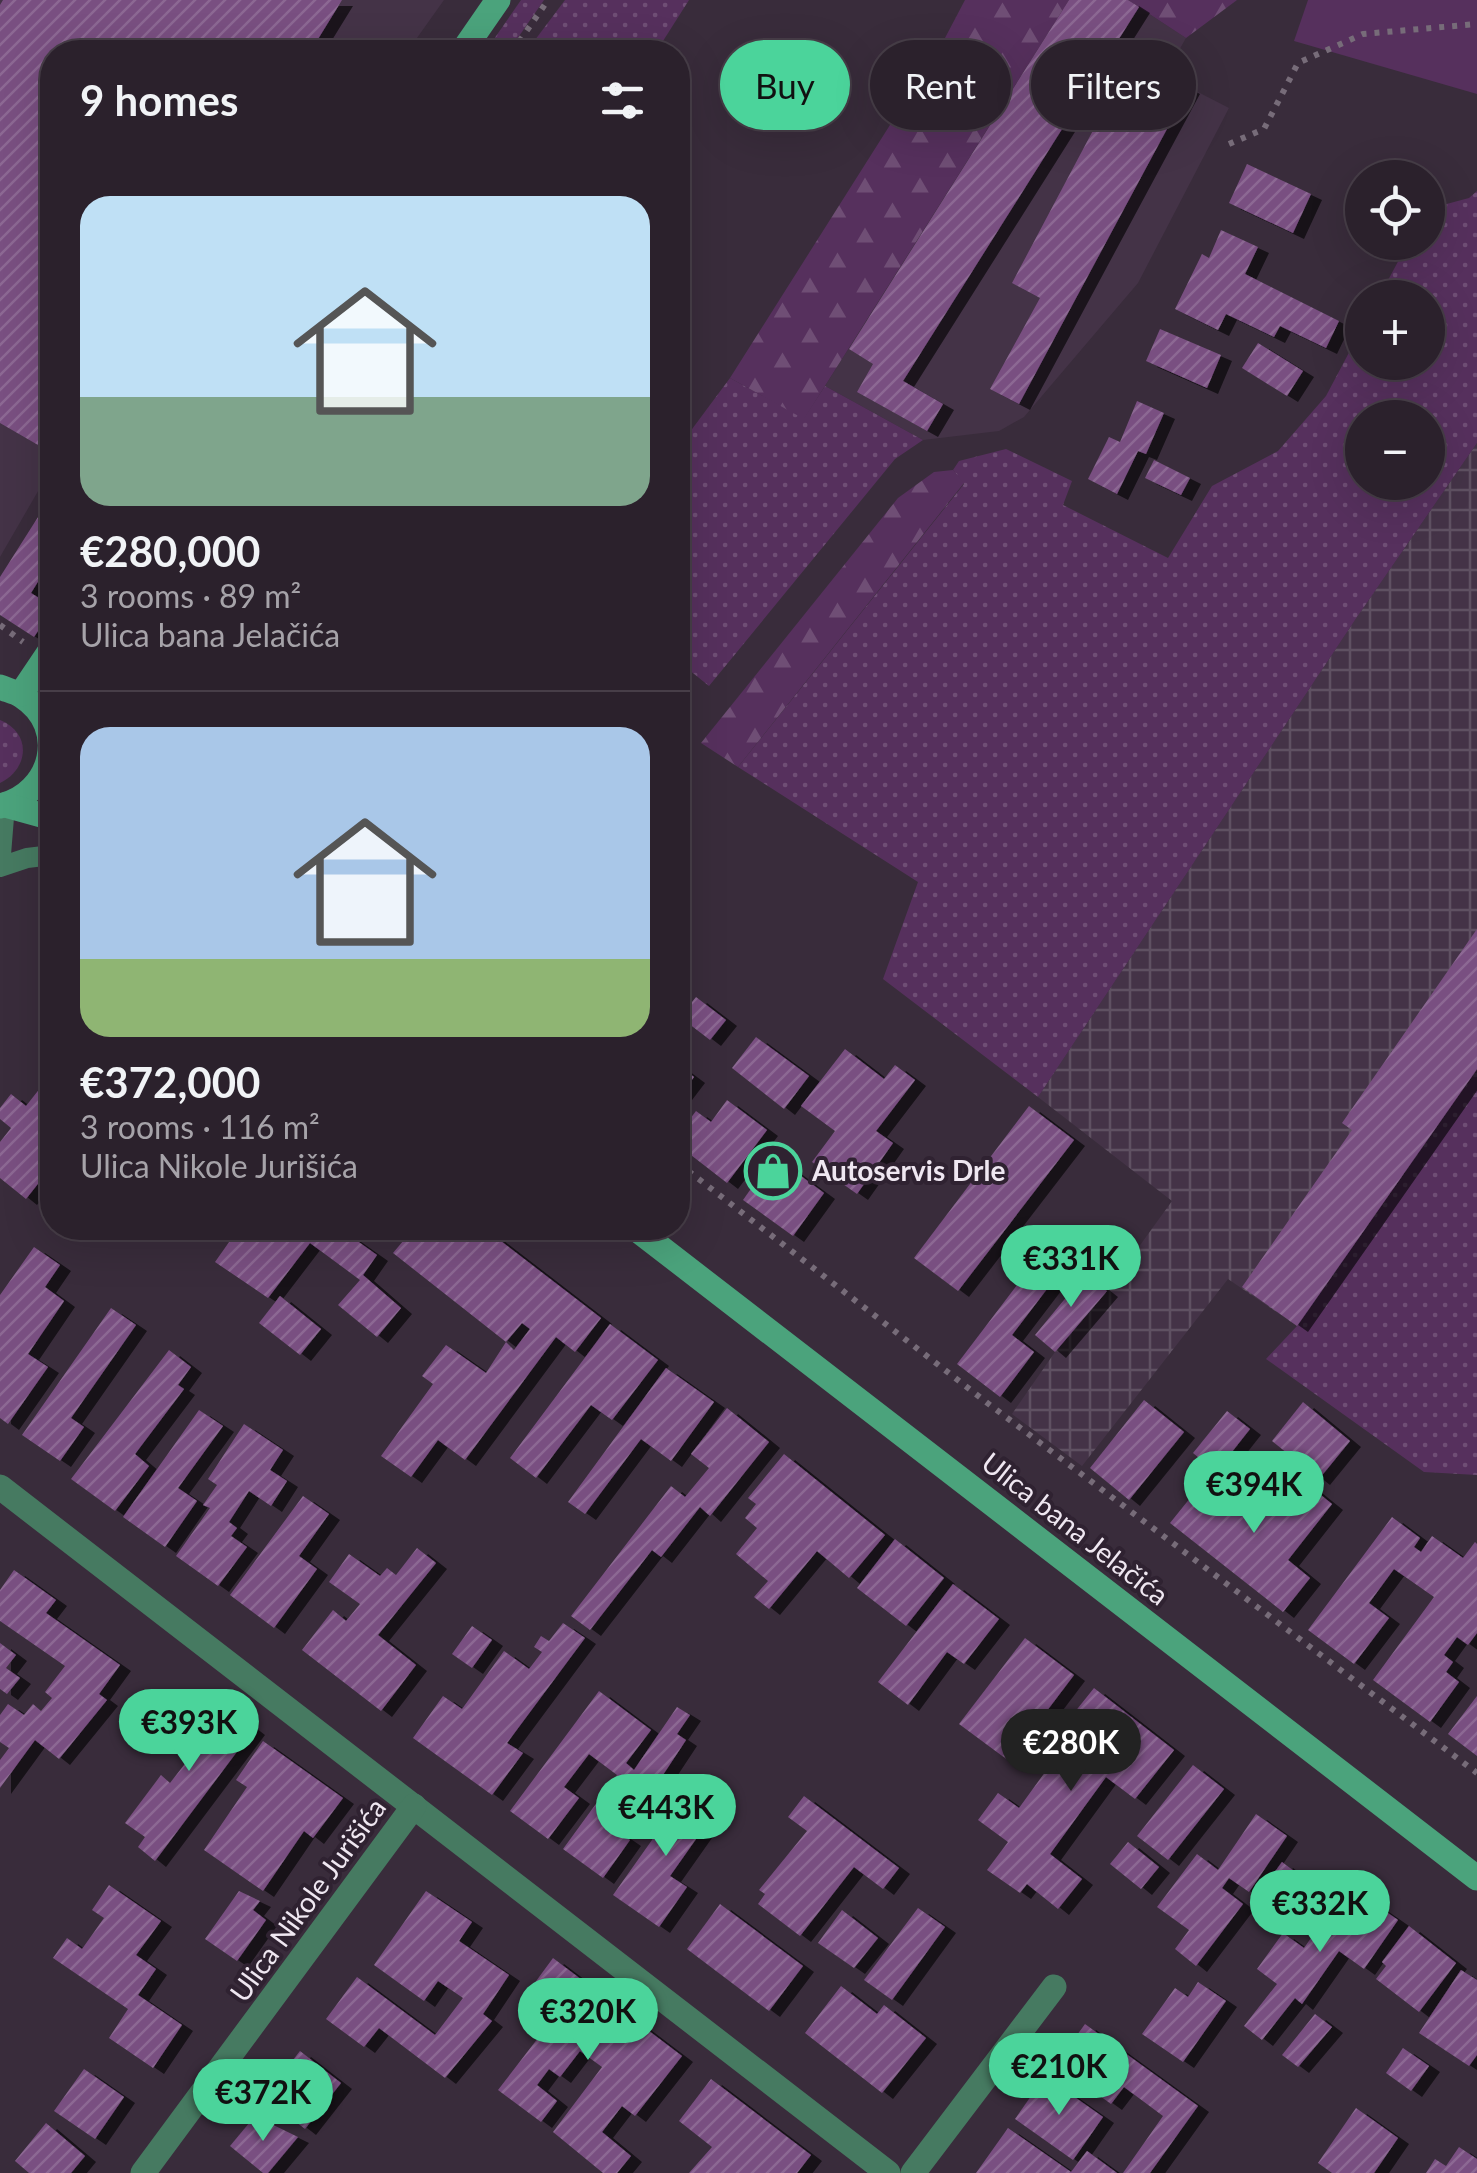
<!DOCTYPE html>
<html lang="en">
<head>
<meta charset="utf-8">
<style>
	body { margin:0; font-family:Lato,sans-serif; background:#372e38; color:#f1f3f6; height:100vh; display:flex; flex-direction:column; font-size:38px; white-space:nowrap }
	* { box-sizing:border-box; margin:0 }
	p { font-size:32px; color:#a6a3a9 }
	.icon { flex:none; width:55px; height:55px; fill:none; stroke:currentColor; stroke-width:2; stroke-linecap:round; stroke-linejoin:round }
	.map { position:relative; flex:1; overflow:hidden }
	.drawer { position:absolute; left:40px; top:40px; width:650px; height:1200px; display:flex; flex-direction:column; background:#2b212c; border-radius:40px; box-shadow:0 10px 40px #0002,0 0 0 2px #473e48 }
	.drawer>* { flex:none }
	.banner { position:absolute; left:720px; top:40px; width:605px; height:90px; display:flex; gap:20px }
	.controls { position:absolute; left:1345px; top:160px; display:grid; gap:20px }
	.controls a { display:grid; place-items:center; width:100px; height:100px; border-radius:50%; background:#2b212c; box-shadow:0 10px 40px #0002,0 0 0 2px #473e48; font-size:50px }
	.price { position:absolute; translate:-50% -85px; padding:0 22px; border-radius:35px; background:#4bd49b; color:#111; font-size:32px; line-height:65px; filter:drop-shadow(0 2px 5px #0008) }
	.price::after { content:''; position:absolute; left:50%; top:60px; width:30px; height:22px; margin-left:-15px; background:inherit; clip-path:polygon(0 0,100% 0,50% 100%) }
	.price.selected { background:#222; color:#fff }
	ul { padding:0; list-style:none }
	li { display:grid; align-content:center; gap:20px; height:530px; padding:0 40px }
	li+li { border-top:2px solid #473e48 }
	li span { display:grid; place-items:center; height:310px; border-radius:30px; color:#555 }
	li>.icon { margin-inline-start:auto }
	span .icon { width:180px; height:180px; fill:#fffc; stroke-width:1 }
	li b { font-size:42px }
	h2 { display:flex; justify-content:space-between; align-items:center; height:120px; padding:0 40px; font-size:42px }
	.tag { padding:0 35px; border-radius:45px; background:#2b212c; box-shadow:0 10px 40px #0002,0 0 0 2px #473e48; font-size:35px; line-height:90px }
	.tag.selected { background:#4bd49b; color:#111 }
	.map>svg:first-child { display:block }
	.built { fill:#443347 }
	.industrial { fill:url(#industrial-grid) }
	.grass { fill:url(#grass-dots); fill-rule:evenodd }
	.forest { fill:url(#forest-firs) }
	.park { fill:#56305d }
	.building { fill:url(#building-hatch); filter:url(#shadow) }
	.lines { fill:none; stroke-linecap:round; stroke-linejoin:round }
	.path { stroke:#776c79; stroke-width:6; stroke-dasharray:5 8; stroke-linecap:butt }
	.lane { stroke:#467a61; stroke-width:20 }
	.street { stroke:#467a61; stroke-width:25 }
	.secondary { stroke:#4ba37c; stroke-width:25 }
	.labels { text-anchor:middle; stroke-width:8; stroke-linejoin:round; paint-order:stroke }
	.poi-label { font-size:28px; font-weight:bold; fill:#efe7f1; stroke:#2f2231; text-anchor:start }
	.street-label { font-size:28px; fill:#efe7f1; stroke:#2f2231 }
</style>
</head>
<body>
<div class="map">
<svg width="1477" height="2173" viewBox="0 0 1477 2173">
	<defs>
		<pattern id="industrial-grid" width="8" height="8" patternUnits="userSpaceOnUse" patternTransform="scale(2.5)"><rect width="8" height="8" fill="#443347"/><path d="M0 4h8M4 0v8" fill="none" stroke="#5f5162"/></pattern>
		<pattern id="grass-dots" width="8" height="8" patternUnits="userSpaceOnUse" patternTransform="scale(2.5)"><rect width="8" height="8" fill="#56305d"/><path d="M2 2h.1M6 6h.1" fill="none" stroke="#6f4e75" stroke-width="1.8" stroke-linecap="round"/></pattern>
		<pattern id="forest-firs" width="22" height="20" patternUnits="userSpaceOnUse" patternTransform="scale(2.5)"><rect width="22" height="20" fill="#56305d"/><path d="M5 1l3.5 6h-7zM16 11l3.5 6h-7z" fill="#6f4e75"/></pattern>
		<pattern id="building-hatch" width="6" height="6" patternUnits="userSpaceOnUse" patternTransform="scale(2.5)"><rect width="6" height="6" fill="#794f81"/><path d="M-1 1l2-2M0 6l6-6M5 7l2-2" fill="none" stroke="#8c6893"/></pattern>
		<filter id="shadow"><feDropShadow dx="11" dy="6" stdDeviation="0" flood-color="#0009"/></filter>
	</defs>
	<rect width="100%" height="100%" fill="#392c3b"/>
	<!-- built -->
	<g class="built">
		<path d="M0,0h444l-37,52h-355v415l-52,90z"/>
		<path d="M1069,0h59l58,38 -21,37 64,33 -91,175 -114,134 -25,14 -76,9 -98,-54z"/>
	</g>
	<!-- industrial -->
	<path class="industrial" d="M1477,443v626l-180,257 -69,-47 -146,187 -70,-52 43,-62 52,-61 65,-90 -134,-104 317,-477z"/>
	<!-- grass -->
	<g class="grass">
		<path d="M521,0h23l-36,52h-23z"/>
		<path d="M565,0h124l-33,52h-130z"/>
		<path d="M1477,191v252l-122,177 -317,477 -155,-118 35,-97 -180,-115 226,-283 -11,-14 6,-9 47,-12 66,32 -9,24 105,53 44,-72 66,-35 48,-55 36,-68v34h66v-64l-49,-1 29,-54 20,-1v-33l41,-11zM1362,418h66v64h-66z"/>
		<path d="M730,378l74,40 21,-32 98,54 -28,19 -186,227 -31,-25v-213z"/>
		<path d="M0,720c32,13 29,49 0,63z"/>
		<path d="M1477,1069v406l-53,-3 -158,-113 31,-33z"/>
	</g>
	<!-- forest -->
	<g class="forest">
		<path d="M965,0h104l-265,419 -74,-41 215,-340z"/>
		<path d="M1128,0h109l-51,38z"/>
		<path d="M953,470l11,13 -226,284 -37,-24 197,-245 36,-26z"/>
	</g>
	<!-- park -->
	<path class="park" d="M1308,0h169v94l-183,-53z"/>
	<!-- building -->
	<g class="building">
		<path d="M3,0h339l-32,52h-258v369l-14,24 -38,-22v-418z"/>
		<path d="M1069,0h59l11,7 -236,374 40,23 -16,27 -70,-39 16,-28 -24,-15z"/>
		<path d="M1132,57l57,31 -170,316 -29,-15 50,-91 -28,-15z"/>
		<path d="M1247,164l64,30 -18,39 -64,-30z"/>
		<path d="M1221,230l37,17 -13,27 94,47 -13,27 -46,-22 -6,11 -48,-23 -8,16 -43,-21 27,-55 7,4z"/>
		<path d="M1160,329l61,26 -14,33 -61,-27z"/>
		<path d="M1258,343l45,28 -16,25 -45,-28z"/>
		<path d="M1137,401l27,12 -18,41 -8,-3 -21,43 -29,-15 21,-42 11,5z"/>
		<path d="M1154,460l36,18 -9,17 -36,-17z"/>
		<path d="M52,495v64l-21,34 8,5 13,-22v34l-18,27 -34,-22v-38z"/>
		<path d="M1477,929v140l-180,257 -55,-39 110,-157 -10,-7z"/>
		<path d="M696,997l30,23 -16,20 -30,-23z"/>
		<path d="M756,1037l53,39 -25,33 -52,-41z"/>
		<path d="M845,1049l39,30 11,-14 20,15 -39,51 17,12 -36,51 -45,-32 23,-31 -34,-25z"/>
		<path d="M678,1065l16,12 -16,21z"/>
		<path d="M52,1073v93l-26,33 -26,-21v-36l11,-14 -11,-9v-11l11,-14 15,12z"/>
		<path d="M727,1100l40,30 -40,53 -49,-38v-10l18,-24 15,11z"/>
		<path d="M1029,1106l45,34 -116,151 -44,-33z"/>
		<path d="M774,1156l50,37 -31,43 -50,-36z"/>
		<path d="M1061,1227l21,16 -70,92 22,17 -34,45 -43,-33z"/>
		<path d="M239,1228h100l38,27 -14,20 38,33 -24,29 -39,-32 22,-25 -50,-37 -42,55 -53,-36z"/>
		<path d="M414,1228h70l117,90 -26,34 -19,-15 -91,123 -27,-20 -27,37 -30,-21 52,-72 -11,-8 24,-31 40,28 20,-31 8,8 16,-21 -8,-6 -16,19 -113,-89z"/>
		<path d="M34,1247l26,18 -15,22 19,14 -36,53 20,13 -40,57 -8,-6v-123z"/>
		<path d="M1078,1268l29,23 -52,61 -20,-17 38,-46 -8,-6z"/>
		<path d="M280,1296l41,33 -21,26 -41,-32z"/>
		<path d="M111,1308l25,17 -65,93 13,9 -24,34 -38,-26z"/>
		<path d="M610,1324l48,36 -46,60 -21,-15 -55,73 -26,-20z"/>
		<path d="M169,1350l22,17 -13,18 6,4 -49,65 14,12 -34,45 -44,-32z"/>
		<path d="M666,1368l48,34 -43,59 -30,-22 -56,75 -17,-12z"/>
		<path d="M1144,1400l40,32 -55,68 -39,-32z"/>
		<path d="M1303,1402l47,39 -31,38 -47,-38z"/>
		<path d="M727,1408l42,34 -59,74 -10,-9 -39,50 -9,-7 -62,80 -19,-14 100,-130 14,11 24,-29 -18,-14z"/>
		<path d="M199,1410l24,16 -45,62 19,13 -32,46 -42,-30z"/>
		<path d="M1227,1411l23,18 -34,43 -23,-19z"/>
		<path d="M244,1424l39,26 -13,20 17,11 -16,25 -22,-15 -20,31 8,6 -6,8 16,11 -29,39 -42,-30 34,-48 -7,-3 14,-20 -9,-6z"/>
		<path d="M784,1454l101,81 -36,43 -32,-27 -48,58 -15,-12 14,-16 -32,-27 21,-26 -12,-10 11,-14 -8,-6z"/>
		<path d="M1207,1477l42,34 21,-26 26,21 15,-19 21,17 -44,56 22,18 -27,34 -113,-89z"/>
		<path d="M303,1496l26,18 -30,42 18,13 -43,59 -44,-33z"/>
		<path d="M1392,1517l28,21 -6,9 7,5 11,-16 31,22 12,-16 2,2v89l-9,12 -11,-8 -13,18 9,7 -7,10 13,10 -29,40 -57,-42 61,-83 -40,-28 -25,34 20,15 -35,46 -46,-34z"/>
		<path d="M895,1539l49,39 -38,48 -49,-38z"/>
		<path d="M417,1548l19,15 -58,72 38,30 -35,46 -79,-61 31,-40 13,11 14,-17 -31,-22 20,-28 31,22 7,-8 9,7z"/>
		<path d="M14,1570l42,30 -10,13 74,52 -21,29 8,6 -48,59 -24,-19 -35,48v-28l9,-12 -9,-6v-27l8,-11 16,11 9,-11 8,7 11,-13 -7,-6 20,-26 -65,-45v-31z"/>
		<path d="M953,1584l46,35 -35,45 -17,-12 -39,53 -30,-23z"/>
		<path d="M563,1623l22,15 -78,105 16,10 -31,42 -79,-57 30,-42 19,13 42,-58 25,18 13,-17 -8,-5 7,-11 8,5z"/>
		<path d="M472,1626l20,14 -20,28 -20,-14z"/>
		<path d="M1025,1638l49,37 -65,86 -50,-37z"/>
		<path d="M0,1643l16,12 -10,13 14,10 -13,16 -7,-5z"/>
		<path d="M1094,1688l80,62 -39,49 -29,-22 -56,77 32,25 -24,30 -31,-25 -7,9 -33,-23 21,-28 -30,-22 20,-27 21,15 37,-51 -10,-9z"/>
		<path d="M599,1691l52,39 -25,33 8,7 43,-63 13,8 -13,19 9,6 -29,44 -10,-7 -36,50 19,13 -27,38 -40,-29 54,-74 -28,-21 -25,33 15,11 -31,41 -38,-28z"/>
		<path d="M208,1694l46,35 -99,132 -17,-14 7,-10 -20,-14 36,-48 9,8 21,-27 -18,-14z"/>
		<path d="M1477,1696v60l-29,-22z"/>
		<path d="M263,1741l80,57 -30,40 -9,-7 -41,60 -59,-41 43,-63 -11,-7z"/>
		<path d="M1193,1765l31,24 -56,71 -31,-24z"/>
		<path d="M691,1785l29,20 -50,71 17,11 -28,40 -46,-32z"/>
		<path d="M804,1796l95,72 -16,21 -29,-22 -54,69 -42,-32 7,-10 -6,-4 48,-59 -19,-14z"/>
		<path d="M1256,1814l31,22 -38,56 -20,-14 -7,10 21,16 -47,62 -21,-17 14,-19 -32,-23 40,-53 21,16z"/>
		<path d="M1128,1842l31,25 -18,22 -31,-25z"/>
		<path d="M1282,1862l47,35 -25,35 -47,-36z"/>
		<path d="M109,1885l52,36 -25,34 20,14 -18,26 44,30 -29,43 -44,-30 19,-29 -75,-51 14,-20 15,11 22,-31 -12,-8z"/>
		<path d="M1348,1885l50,35 -34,49 -25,-18 -37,53 -7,-6 -33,42 -18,-14 33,-42 -20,-15 26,-36 21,15z"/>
		<path d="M239,1891l21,10 -7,9 13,10 -29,41 -32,-22z"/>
		<path d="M426,1891l46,31 -13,19 50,34 -26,39 9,7 -47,57 -66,-50 -15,19 -38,-28 31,-42 78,58 28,-37 -25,-17 -14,20 -50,-36z"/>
		<path d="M720,1904l83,62 -34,45 -82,-62z"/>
		<path d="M918,1908l27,19 -53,73 -28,-20z"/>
		<path d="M842,1910l36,28 -24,30 -36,-25z"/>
		<path d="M1409,1926l47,37 -37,49 -43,-33 10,-13 -4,-4z"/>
		<path d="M553,1958l129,98 -47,60 -13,-10 -20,26 29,24 -14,17h-14l-50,-41 49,-65 -22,-16 -20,26 -11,-8 -12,16 20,16 -16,21 -43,-32 50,-65 -28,-22z"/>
		<path d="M1461,1970l16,10v75l-8,11 -50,-33z"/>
		<path d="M1198,1982l28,19 -43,61 -41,-28 33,-46 13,9z"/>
		<path d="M841,1986l36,28 7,-9 42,33 -44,55 -77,-60z"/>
		<path d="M1315,2014l17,13 -34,40 -16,-12z"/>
		<path d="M1085,2024l113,82 -48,67h-27l40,-57 -39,-29 -13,17 -55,-40z"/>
		<path d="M1403,2048l26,18 -18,25 -25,-18z"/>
		<path d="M300,2051l41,32 -36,46 -41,-32z"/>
		<path d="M84,2069l40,28 -29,42 -41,-28z"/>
		<path d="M1045,2076l58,41 -30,43 -58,-41z"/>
		<path d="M711,2079l100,76 -14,18h-108l23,-26 -33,-26z"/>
		<path d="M1356,2108l42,30 -24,35h-42l-14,-10z"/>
		<path d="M255,2116l43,21 -30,36h-5l-33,-27z"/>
		<path d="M46,2123l39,33 -14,17h-42l-14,-12z"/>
		<path d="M1008,2128l63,44 16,-21 30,22h-141z"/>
		<path d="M1459,2147l18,12v14h-51l9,-14 11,7z"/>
	</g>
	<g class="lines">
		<!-- path -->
		<g class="path">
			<path d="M512,52l36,-52"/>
			<path d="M1229,144l35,-15 34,-66 65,-29 114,-10"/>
			<path d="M0,625l23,17"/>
			<path d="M678,1163l312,242 487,368"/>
		</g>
		<!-- lane -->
		<path class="lane" d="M5,805l-5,62 27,-9 25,-3"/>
		<!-- street -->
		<g class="street">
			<path d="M0,1487l888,686"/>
			<path d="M143,2173l271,-367"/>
			<path d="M913,2173l141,-186"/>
		</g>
		<!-- secondary -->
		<g class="secondary">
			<path d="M462,52l36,-52"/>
			<path d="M0,687c7,3 16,5 22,9 48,31 31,98 -22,110"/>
			<path d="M21,694l31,-46"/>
			<path d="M5,805l47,13"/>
			<path d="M635,1228l842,650"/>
		</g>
	</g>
	<!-- icons -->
	<defs>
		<g id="shop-ring" transform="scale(2.875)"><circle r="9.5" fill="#2f2231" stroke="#4bd49b" stroke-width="1.5"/><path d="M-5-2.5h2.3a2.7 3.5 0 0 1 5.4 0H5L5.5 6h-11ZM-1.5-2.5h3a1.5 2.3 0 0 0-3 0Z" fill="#4bd49b"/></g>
	</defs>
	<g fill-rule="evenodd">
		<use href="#shop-ring" x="773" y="1171"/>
	</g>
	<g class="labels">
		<!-- poi labels -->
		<g class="poi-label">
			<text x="812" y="1181">Autoservis Drle</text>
		</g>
		<!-- street labels -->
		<g class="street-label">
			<text transform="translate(1075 1529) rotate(38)" y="10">Ulica bana Jelačića</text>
			<text transform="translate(308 1900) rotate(-54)" y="10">Ulica Nikole Jurišića</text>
		</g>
	</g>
</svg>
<div class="controls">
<a><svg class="icon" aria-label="locate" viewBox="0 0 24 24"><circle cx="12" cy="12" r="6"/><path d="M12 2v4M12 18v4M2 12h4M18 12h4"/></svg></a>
<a>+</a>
<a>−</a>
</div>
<b class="price" style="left:1071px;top:1310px">€331K</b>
<b class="price" style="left:1254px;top:1536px">€394K</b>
<b class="price" style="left:189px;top:1774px">€393K</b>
<b class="price selected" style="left:1071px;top:1794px">€280K</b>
<b class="price" style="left:666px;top:1859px">€443K</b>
<b class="price" style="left:1320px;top:1955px">€332K</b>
<b class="price" style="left:588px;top:2063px">€320K</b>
<b class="price" style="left:1059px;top:2118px">€210K</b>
<b class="price" style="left:263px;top:2144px">€372K</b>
<div class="banner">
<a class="tag selected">Buy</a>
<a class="tag">Rent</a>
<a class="tag">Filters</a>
</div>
<section class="drawer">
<h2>9 homes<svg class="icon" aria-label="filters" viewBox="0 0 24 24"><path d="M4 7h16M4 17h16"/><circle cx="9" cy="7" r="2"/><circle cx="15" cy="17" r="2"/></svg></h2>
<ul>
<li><span style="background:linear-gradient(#bfe0f5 65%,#7fa58c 0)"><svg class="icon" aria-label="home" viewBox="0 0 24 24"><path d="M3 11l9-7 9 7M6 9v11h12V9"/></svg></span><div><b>€280,000</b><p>3 rooms · 89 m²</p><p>Ulica bana Jelačića</p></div></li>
<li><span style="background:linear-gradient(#a9c7e8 75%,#8fb573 0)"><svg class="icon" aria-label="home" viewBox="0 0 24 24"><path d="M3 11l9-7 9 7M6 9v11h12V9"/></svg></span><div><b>€372,000</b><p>3 rooms · 116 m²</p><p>Ulica Nikole Jurišića</p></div></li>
</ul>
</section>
</div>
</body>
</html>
